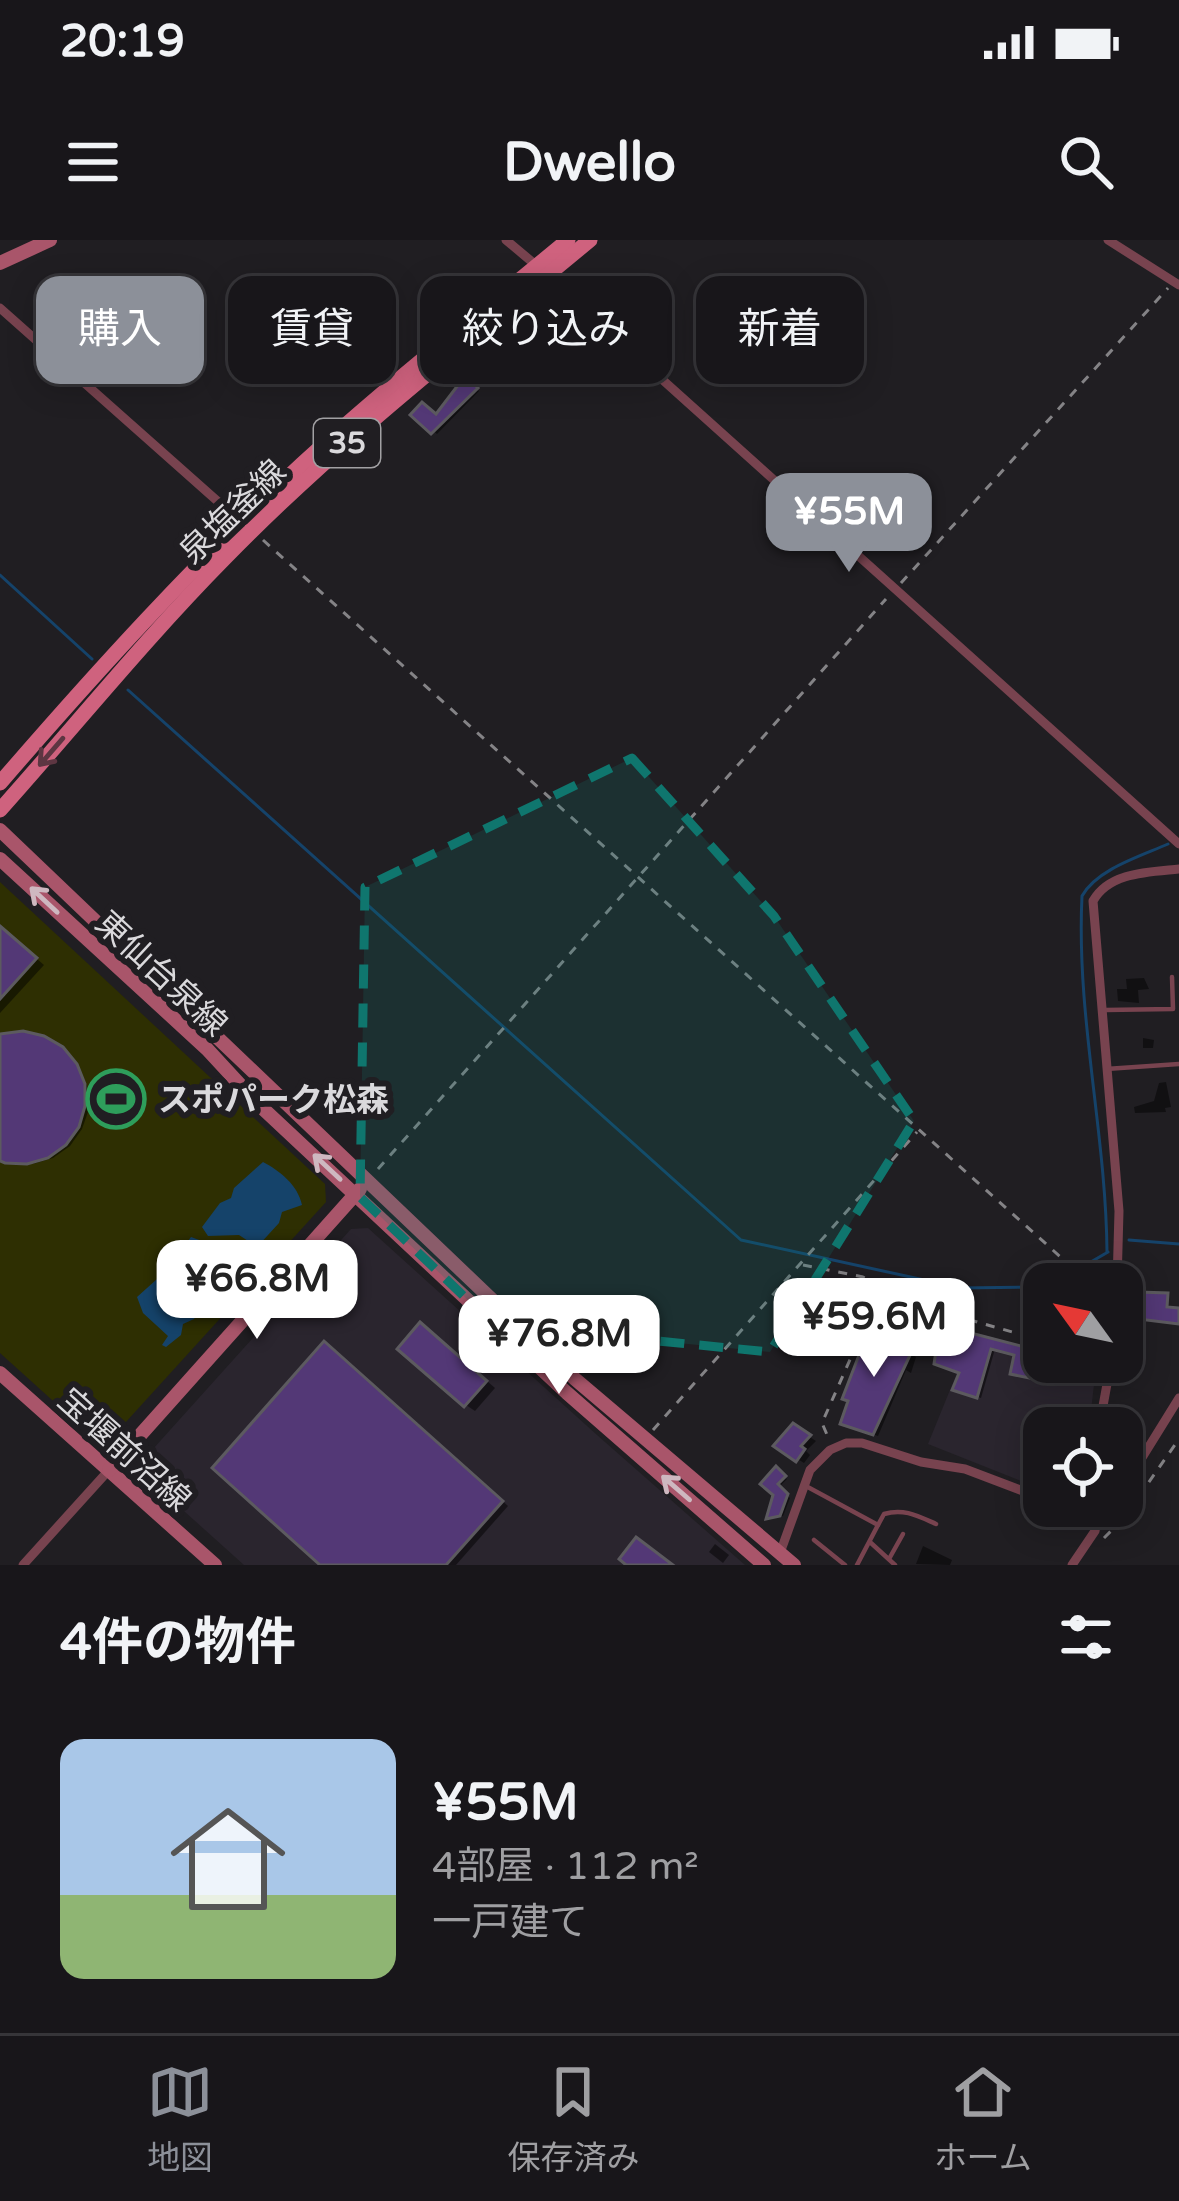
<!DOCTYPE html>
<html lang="ja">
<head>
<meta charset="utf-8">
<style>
	body { margin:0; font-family:"Varela Round","Noto Sans JP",sans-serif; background:#252327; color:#f1f3f6; height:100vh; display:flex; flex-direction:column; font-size:45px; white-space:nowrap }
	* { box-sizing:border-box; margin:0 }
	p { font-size:39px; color:#9f9fa2 }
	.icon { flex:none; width:66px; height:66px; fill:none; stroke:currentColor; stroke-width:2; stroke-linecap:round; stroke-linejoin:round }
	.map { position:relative; height:1325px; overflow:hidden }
	.panel { display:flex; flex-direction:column; background:#18161a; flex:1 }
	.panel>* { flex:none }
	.banner { position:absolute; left:36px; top:36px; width:1107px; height:108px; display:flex; gap:24px }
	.needle { width:78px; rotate:303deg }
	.controls { position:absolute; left:1023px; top:1023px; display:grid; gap:24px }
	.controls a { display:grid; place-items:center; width:120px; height:120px; border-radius:24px; background:#18161a; box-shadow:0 6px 30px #0003,0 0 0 3px #363539; font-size:60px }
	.price { position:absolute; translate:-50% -102px; padding:0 27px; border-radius:24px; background:#fff; color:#222; font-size:39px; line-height:78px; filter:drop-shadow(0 3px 6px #0008) }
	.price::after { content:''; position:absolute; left:50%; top:72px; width:36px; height:27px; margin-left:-18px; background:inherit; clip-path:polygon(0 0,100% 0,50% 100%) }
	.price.active { background:#8c9099; color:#fff }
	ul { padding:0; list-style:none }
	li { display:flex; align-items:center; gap:36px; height:300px; padding:0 60px }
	li span { display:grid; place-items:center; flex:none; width:336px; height:240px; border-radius:24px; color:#555 }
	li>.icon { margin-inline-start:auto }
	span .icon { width:144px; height:144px; fill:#fffc; stroke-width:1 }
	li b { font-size:51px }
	h2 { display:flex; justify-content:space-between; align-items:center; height:144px; padding:0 60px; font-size:51px }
	.tag { padding:0 42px; border-radius:24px; background:#18161a; box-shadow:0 6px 30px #0003,0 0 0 3px #363539; font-size:42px; line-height:108px }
	.tag.active { background:#8c9099; color:#fff }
	.status { display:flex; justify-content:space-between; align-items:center; height:84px; padding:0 60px; background:#18161a; direction:ltr }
	.status svg { height:33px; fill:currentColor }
	header { display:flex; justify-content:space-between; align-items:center; height:156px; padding:0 60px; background:#18161a; font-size:54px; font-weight:700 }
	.menu { display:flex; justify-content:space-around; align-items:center; height:168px; border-top:3px solid #363539; background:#18161a; font-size:33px; color:#9f9fa2 }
	.menu a { display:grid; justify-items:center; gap:6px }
	.menu .active { color:#8c9099 }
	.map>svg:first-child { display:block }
	.built { fill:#2a252e }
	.green { fill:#2e2f02 }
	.water { fill:#15436a }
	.shadow { fill:#0007 }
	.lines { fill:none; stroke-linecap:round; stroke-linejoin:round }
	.stream { stroke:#15436a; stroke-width:3 }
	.building { fill:#533876; stroke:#5c5a5f; stroke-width:3 }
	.path { stroke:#848386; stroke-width:3; stroke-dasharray:9 9; stroke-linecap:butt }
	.lane { stroke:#78434f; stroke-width:4.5 }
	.street { stroke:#78434f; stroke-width:9 }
	.secondary { stroke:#a9556a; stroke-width:14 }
	.primary { stroke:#cf627e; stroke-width:15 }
	.oneway { stroke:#5d3642 }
	.oneway2 { stroke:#ceb8c0 }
	.marked { fill:#0f766e; fill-opacity:0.2; stroke:#0f766e; stroke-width:9; stroke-dasharray:24 15; stroke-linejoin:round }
	.labels { text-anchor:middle; stroke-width:12; stroke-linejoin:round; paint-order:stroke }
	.shield { fill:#201e22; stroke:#a2a1a4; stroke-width:3 }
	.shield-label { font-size:30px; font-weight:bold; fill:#dad9dc }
	.street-label { font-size:33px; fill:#dad9dc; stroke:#201e22 }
	.poi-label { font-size:33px; font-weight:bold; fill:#dad9dc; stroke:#201e22; text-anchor:start }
</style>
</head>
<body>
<div class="status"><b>20:19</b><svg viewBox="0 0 49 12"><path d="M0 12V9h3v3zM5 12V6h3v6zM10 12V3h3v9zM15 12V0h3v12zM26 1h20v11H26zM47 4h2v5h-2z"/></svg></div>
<header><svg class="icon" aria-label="menu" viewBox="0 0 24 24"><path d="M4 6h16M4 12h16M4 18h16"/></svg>Dwello<svg class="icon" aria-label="search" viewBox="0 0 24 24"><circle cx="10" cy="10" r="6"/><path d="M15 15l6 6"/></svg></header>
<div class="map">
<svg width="1179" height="1325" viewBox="0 0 1179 1325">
	<rect width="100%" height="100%" fill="#201e22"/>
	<!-- built -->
	<g class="built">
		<path d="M368,988l229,207 148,130h-501l-99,-89 -1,-17 207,-230z"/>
		<path d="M979,1108l116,28 -6,52h-45v62l-116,-46 37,-91z"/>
	</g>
	<!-- green -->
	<path class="green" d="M0,642l325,302 1,18 -211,232 -22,3 -93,-84z"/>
	<!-- water -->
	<g class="water">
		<path d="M263,922c17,9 35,23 39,43l-20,7 -3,11 -22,24 -18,-12 -31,1 -6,-9 18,-24 11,-5 3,-10z"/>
		<path d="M191,997l22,8 26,-1 10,11v10l-6,-1 -20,17 -29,38 -11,5 -2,11 -15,12 -4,-2 6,-9 -25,-23 -6,-16 29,-26z"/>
	</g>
	<!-- shadow -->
	<g class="shadow">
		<path d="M469,142l10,9 -42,43 -23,-20 23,3z"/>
		<path d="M0,687l44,38 -44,48z"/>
		<path d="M1144,738l5,11 -11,1 1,13 -21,-2 -1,-12h10l-1,-10z"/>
		<path d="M0,798l67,15 13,16 8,19 1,21 -7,20 -12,17 -17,12 -20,6 -33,-6z"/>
		<path d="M1143,798l11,2 -1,8h-10z"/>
		<path d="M112,840l13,11 -2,3 -13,-11z"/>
		<path d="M1166,842l5,25 -6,1 1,4 -31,1 -1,-6 20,-6 5,-18z"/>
		<path d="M942,1088l102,28v6h8l-4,19 -31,-7v-19l-22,-6 -14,49 -21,-7 2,-18z"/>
		<path d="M430,1091l65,57 -20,23 -9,-6z"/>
		<path d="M892,1094l5,3 -3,9 22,11 -5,16 -5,-3 -28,66 -29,-10z"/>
		<path d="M1122,1103l20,3 3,8 -21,-4z"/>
		<path d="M332,1109l176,157 -52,59h-131z"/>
		<path d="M794,1187l22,14 -10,10 4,4 -6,8 -27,-17z"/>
		<path d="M1036,1222l8,4v18l-22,-10 2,-5 8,3z"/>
		<path d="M777,1230l10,9 -8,8 11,11 -7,18 -12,2z"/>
		<path d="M715,1304l14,11 -6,8 -14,-11z"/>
		<path d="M923,1306l29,14 -2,5 -34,-1z"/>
	</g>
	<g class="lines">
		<!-- stream -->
		<g class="stream">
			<path d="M0,335l92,84"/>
			<path d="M128,450l613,550 220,48 83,-1"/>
			<path d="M1129,1000l50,4"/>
			<path d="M1107,1012c-1,-119 -31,-236 -25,-356 15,-27 59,-40 86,-52"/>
			<path d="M1053,1044l55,-32"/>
		</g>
	</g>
	<!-- building -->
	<g class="building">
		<path d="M465,136l13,12 -47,46 -21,-19 12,-13 14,12z"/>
		<path d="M0,686l37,32 -37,41z"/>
		<path d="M23,791l21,5 19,11 14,17 8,20v22l-6,21 -13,18 -18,13 -21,6 -22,-1 -5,-2v-127z"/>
		<path d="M1126,1045h12v7l30,1 -1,14 12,1v16l-57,-7v-26z"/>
		<path d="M420,1082l67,59 -23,26 -67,-58z"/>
		<path d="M871,1084l22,7 -3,10 22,10 -39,84 -33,-11 8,-23 -6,-2z"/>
		<path d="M940,1085l104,27v10h4l-4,19 -34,-7 4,-19 -23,-6 -14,49 -25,-8 7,-17 -25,-9z"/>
		<path d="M324,1101l179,160 -57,64h-126l-108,-97z"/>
		<path d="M793,1183l18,12 -10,11 4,3 -9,13 -23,-16z"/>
		<path d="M776,1226l10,10 -8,8 10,10 -8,22 -14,3 7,-24 -13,-11z"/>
		<path d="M636,1297l37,28h-47l-7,-6z"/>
	</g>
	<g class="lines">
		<!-- path -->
		<g class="path">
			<path d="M263,300l802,721"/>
			<path d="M901,343l267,-295"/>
			<path d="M378,929l508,-570"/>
			<path d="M803,1025l60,12 19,10 -60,136 6,14"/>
			<path d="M882,1055l162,46"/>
			<path d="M653,1190l264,-298"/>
			<path d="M1104,1298l19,-19 56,-80"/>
		</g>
		<!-- lane -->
		<g class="lane">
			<path d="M1105,770l68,-1 -1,-32"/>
			<path d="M1106,829l73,-5"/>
			<path d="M804,1245l74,40 -21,40"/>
			<path d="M878,1285l6,-11c20,-6 34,2 52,10"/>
			<path d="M814,1300l31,25"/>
			<path d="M871,1303l24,22"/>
			<path d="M889,1319l14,-25"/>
		</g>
		<!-- street -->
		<g class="street">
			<path d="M506,0l31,26"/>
			<path d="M1108,0l71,45"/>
			<path d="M547,36l632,568"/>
			<path d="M0,68l241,214"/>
			<path d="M1117,1044l2,-73 -26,-310c16,-29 56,-29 86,-32"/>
			<path d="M1099,1188l12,-66"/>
			<path d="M1122,1250l57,-92"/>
			<path d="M1063,1266c16,6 30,9 45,0"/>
			<path d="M780,1313l30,-83 20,-20 16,-7h16l59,19 44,7 79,30"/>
			<path d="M23,1325l86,-95"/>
			<path d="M1072,1325l23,-34 5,-25"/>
		</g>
		<!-- secondary -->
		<g class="secondary">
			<path d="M0,23l50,-23"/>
			<path d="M0,590l575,549 219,186"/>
			<path d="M0,619l207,190 49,53 311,291 197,172"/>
			<path d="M0,1133l215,192"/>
			<path d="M109,1230l251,-281"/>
		</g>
		<!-- primary -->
		<g class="primary">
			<path d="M0,543c96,-111 194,-219 302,-319 85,-78 177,-150 266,-224"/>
			<path d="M0,570c75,-84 146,-172 225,-252 113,-116 241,-215 365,-318"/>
		</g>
	</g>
	<!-- one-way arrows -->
	<defs><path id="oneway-shaft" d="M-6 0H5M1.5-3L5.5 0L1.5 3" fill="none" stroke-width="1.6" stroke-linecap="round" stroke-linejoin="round" transform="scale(3)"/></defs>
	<use class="oneway" href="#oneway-shaft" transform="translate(51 512) rotate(131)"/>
	<g class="oneway2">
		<use href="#oneway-shaft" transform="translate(44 660) rotate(-137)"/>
		<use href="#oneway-shaft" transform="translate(327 927) rotate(-137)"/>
		<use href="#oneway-shaft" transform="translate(676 1248) rotate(-139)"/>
	</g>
	<!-- marked area -->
	<path class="marked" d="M632,518l142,158 140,205 -144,231 -276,-27 -134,-128 5,-310z"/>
	<!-- icons -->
	<defs>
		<g id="stadium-ring" transform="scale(3)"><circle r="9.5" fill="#201e22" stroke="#2e9e5b" stroke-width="1.5"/><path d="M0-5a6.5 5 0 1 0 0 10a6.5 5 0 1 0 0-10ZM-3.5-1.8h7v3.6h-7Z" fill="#2e9e5b"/></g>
	</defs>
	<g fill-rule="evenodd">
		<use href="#stadium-ring" x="116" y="859"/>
	</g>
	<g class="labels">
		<!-- shield labels -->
		<rect class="shield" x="314" y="179" width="66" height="48" rx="9"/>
		<g class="shield-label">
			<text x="347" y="213">35</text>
		</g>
		<!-- street labels -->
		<g class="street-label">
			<text transform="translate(232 271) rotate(-44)" y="12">泉塩釜線</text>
			<text transform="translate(162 733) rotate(43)" y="12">東仙台泉線</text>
			<text transform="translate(125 1209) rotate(42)" y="12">宝堰前沼線</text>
		</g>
		<!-- poi labels -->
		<g class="poi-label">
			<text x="158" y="871">スポパーク松森</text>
		</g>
	</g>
</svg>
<div class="controls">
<a><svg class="needle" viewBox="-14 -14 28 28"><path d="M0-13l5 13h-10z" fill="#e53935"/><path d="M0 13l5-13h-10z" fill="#9f9fa2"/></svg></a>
<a><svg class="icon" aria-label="locate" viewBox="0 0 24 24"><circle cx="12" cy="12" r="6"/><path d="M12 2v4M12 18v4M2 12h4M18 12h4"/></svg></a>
</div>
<b class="price active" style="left:849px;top:335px">¥55M</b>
<b class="price" style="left:257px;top:1102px">¥66.8M</b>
<b class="price" style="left:874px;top:1140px">¥59.6M</b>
<b class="price" style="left:559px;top:1157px">¥76.8M</b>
<div class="banner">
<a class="tag active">購入</a>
<a class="tag">賃貸</a>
<a class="tag">絞り込み</a>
<a class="tag">新着</a>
</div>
</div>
<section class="panel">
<h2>4件の物件<svg class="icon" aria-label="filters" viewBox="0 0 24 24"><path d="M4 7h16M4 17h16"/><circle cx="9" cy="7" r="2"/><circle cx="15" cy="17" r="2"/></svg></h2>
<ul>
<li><span style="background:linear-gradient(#a9c7e8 65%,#8fb573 0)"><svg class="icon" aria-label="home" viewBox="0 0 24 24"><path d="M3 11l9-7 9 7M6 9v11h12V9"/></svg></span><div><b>¥55M</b><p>4部屋 · 112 m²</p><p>一戸建て</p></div></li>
</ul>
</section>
<nav class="menu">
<a class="active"><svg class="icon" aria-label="map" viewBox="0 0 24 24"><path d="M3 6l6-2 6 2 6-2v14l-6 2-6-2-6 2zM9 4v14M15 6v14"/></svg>地図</a>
<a><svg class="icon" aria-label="saved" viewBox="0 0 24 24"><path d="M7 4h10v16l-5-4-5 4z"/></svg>保存済み</a>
<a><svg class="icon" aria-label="home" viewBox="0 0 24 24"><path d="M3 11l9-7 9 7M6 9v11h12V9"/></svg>ホーム</a>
</nav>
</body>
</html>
